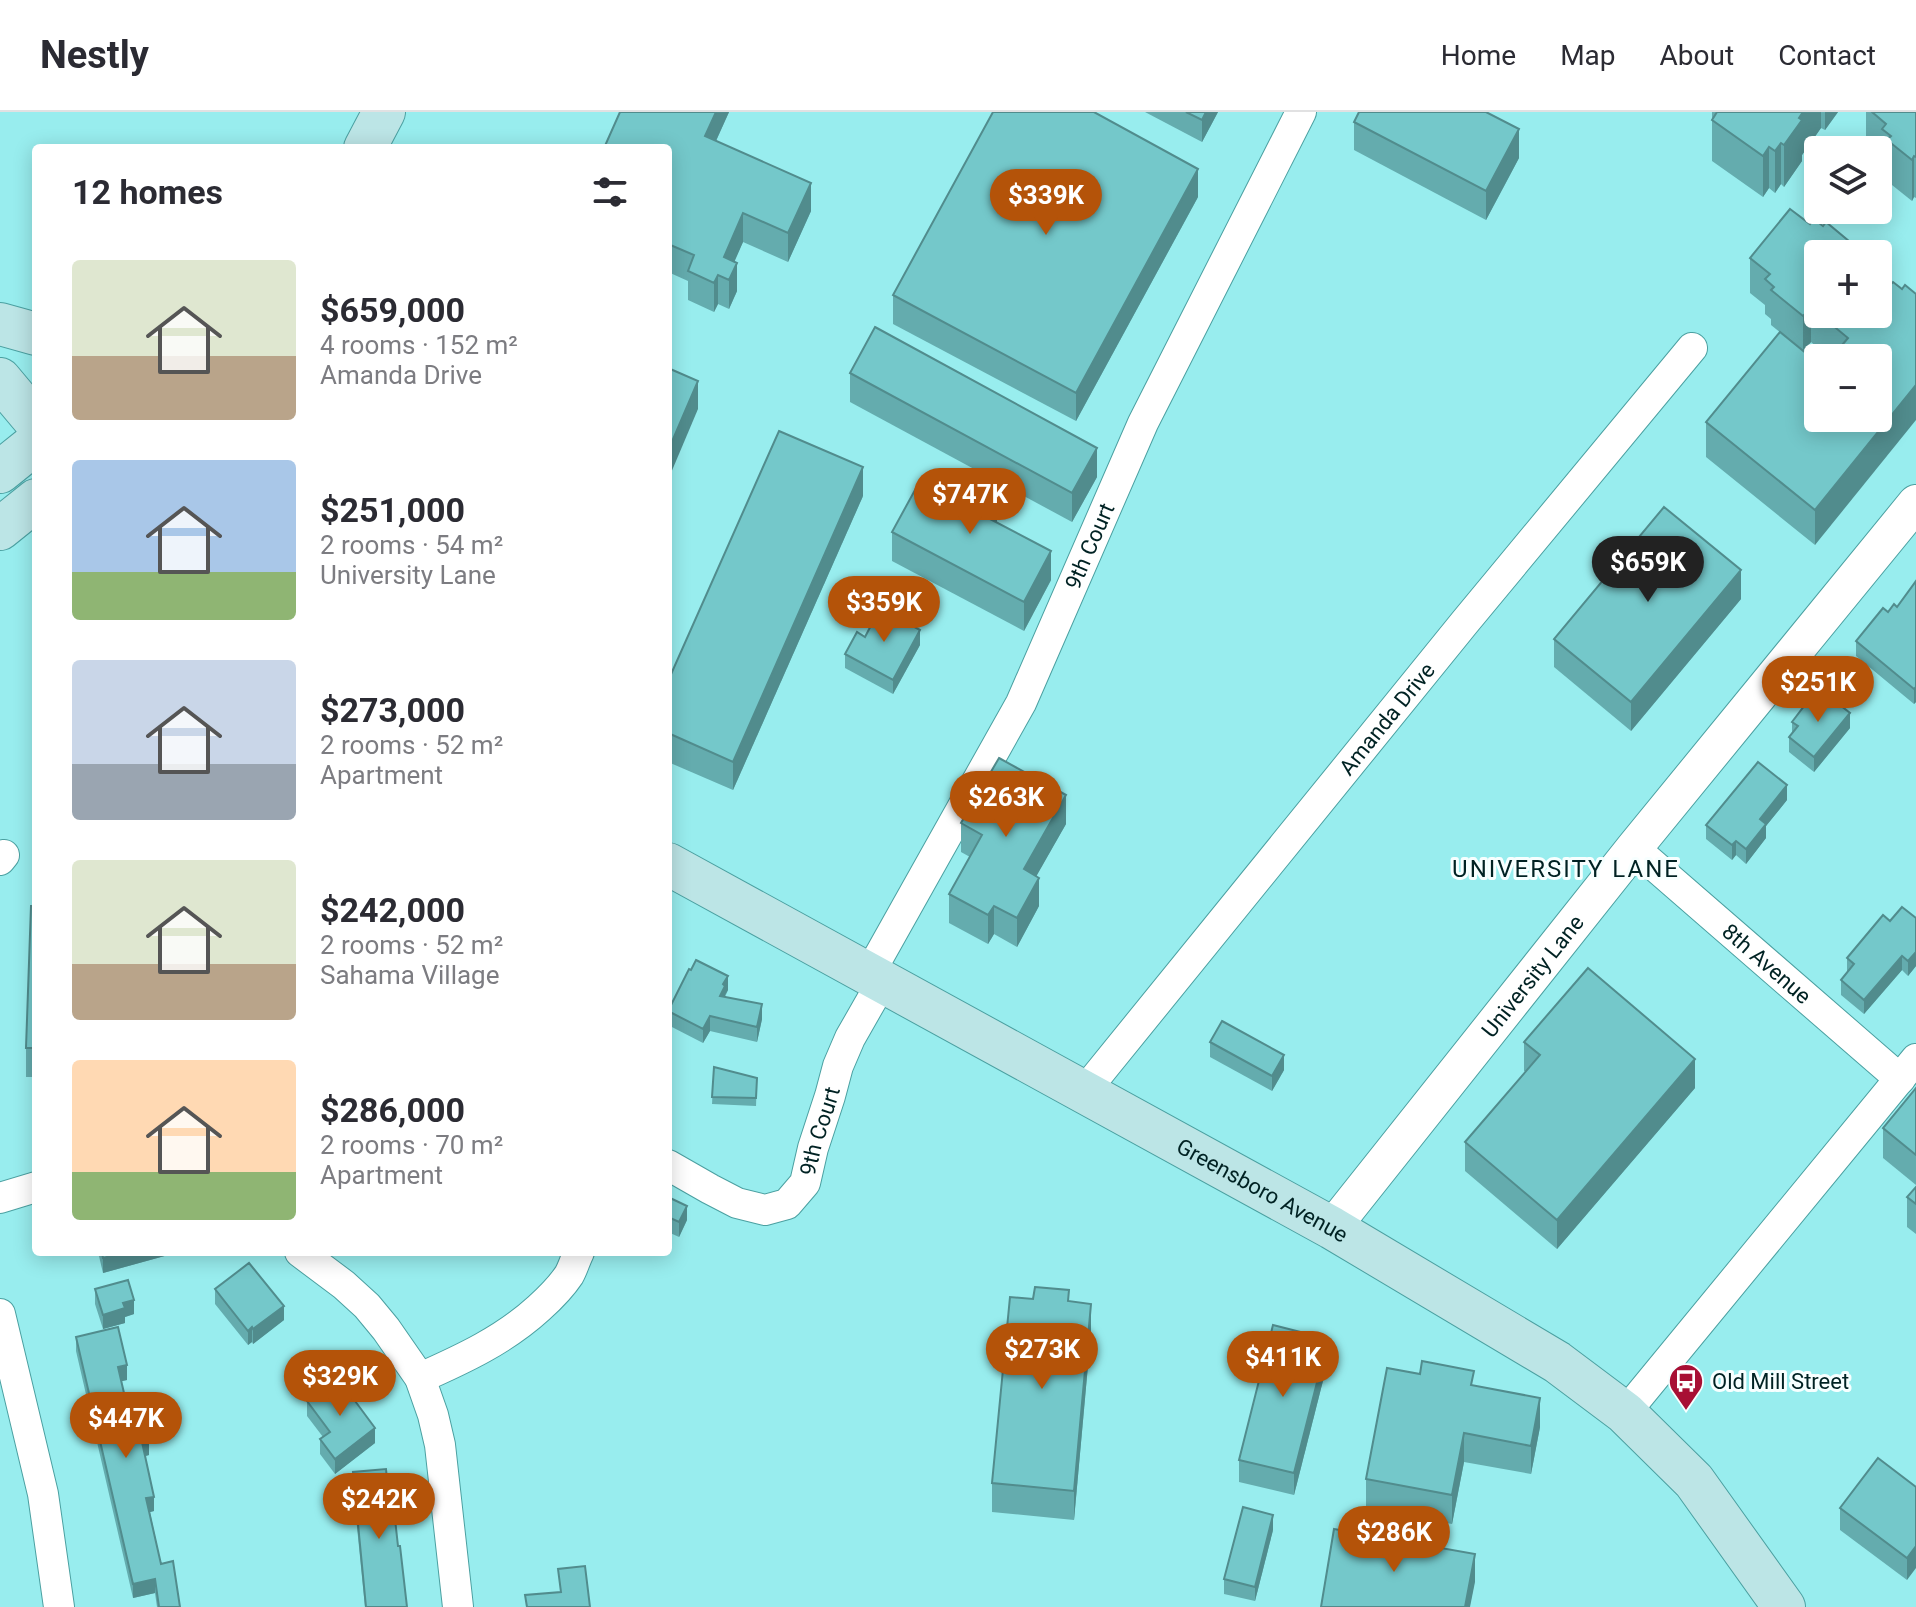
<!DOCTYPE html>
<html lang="en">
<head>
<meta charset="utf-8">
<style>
	body { margin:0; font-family:Roboto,sans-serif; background:#f2f2f3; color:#2b2b33; height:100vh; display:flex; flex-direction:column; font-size:30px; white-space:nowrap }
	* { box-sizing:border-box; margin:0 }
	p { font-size:26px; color:#7c7c81 }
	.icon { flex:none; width:44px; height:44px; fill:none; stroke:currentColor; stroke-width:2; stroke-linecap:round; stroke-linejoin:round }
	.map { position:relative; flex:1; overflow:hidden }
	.details { position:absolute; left:32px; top:32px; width:640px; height:1112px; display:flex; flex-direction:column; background:#fff; border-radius:8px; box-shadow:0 4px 20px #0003 }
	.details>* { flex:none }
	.fabs { position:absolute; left:1804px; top:24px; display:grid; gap:16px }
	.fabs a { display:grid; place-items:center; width:88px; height:88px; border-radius:8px; background:#fff; box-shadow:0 4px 20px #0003; font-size:40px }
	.price { position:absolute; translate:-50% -68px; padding:0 18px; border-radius:28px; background:#b45309; color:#fff; font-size:26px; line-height:52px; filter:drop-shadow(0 2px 4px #0008) }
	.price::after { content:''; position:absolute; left:50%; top:48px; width:24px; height:18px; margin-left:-12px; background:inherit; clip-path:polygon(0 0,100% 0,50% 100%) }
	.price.selected { background:#222; color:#fff }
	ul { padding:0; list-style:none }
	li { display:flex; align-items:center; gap:24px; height:200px; padding:0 40px }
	li span { display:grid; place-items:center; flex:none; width:224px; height:160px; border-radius:8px; color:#555 }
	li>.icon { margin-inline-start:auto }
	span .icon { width:96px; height:96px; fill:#fffc; stroke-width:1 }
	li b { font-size:34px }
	h2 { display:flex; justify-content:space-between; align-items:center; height:96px; padding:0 40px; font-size:34px }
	header { display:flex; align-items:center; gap:48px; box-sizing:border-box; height:112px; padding:0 40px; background:#fff; border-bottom:2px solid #e1e1e2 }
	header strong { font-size:38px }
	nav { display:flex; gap:44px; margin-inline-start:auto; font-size:28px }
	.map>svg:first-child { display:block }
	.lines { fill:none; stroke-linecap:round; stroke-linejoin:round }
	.minor-casing { stroke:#4ba0a1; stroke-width:32 }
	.tertiary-casing { stroke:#4ba0a1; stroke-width:38 }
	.secondary-casing { stroke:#4ba0a1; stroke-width:44 }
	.minor { stroke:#fff; stroke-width:30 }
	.tertiary { stroke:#fff; stroke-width:36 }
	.secondary { stroke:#bce5e6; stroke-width:42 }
	.wall { fill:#64acae }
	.shaded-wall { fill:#518c8d }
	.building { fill:#74c8ca; stroke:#518c8d; stroke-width:2 }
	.labels { text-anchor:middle; stroke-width:6; stroke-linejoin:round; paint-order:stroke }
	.street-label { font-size:22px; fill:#002223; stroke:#f7ffff }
	.poi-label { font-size:22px; fill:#002223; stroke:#f7ffff; text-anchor:start }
	.neighbourhood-label { font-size:24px; letter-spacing:2px; fill:#002223; stroke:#f7ffff }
</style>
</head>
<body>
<header>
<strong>Nestly</strong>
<nav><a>Home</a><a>Map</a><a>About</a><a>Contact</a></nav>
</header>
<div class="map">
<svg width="1916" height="1495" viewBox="0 0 1916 1495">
	<rect width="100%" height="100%" fill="#98edee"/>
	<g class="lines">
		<!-- minor casing -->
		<g class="minor-casing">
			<g id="minor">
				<path id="s1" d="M1634,736l266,231"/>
				<path d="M0,748l4,-5"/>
				<path id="s2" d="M869,862l152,-271 122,-280 158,-311"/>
				<path id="s3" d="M1083,981l382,-471 227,-274"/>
				<path id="s4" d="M668,1053l42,24 27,14 28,7 22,-6 18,-21 8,-35 17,-52 8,-30 12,-28 32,-56"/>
				<path d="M0,1086l36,-11"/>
				<path d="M300,1140l44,33 23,21 19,23 34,49 13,37 7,30 18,162"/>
				<path d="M0,1202l43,180 16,113"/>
				<path d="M420,1266c43,-19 84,-38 119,-70 10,-9 22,-21 30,-33 4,-7 6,-15 10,-23"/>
				<path d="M1625,1301l291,-354"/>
			</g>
		</g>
		<!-- tertiary casing -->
		<g class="tertiary-casing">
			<g id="tertiary">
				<path id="s5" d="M1332,1116l302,-380 282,-345"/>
			</g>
		</g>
		<!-- secondary casing -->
		<g class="secondary-casing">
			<g id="secondary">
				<path d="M365,36l19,-36"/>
				<path d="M0,212l36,10"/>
				<path d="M0,267l36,43"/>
				<path d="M0,360l36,-29"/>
				<path d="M0,417l36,-29"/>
				<path id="s6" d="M668,752l664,364 225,134 68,51 69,68 90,126"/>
			</g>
		</g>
		<!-- minor -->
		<use href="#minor" class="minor"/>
		<!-- tertiary -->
		<use href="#tertiary" class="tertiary"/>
		<!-- secondary -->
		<use href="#secondary" class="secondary"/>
	</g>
	<!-- wall -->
	<g class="wall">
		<path d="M620,0h109l-13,29 95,70 -23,51 -45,-20 -9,19 3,30 -8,18 -11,-5 -4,8 -26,-12v-19l-20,-9v-124z"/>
		<path d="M1145,0h73l-16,30z"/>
		<path d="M1712,0h126l-13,18 -4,-2 -19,27v6l-18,26 -3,-3 -6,9 -6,-5 -6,9 -51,-36z"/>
		<path d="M1866,0h50v86l-2,-1 -2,4 -25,-20v-6l-5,-5v-9l-4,-3v-8l-12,-1z"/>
		<path d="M1354,10l165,36 -33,62 -132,-70z"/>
		<path d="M1198,85l-122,224 -183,-97v-29z"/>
		<path d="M1810,112l40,23 7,7h-39l60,60 -63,231 -109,-88v-35l112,-4 12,-60 -19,-16 -8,9 -32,-26v-6l-6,-5v-9l-15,-12v-35z"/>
		<path d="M850,261l247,104 -25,45 -222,-120z"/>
		<path d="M863,384l-130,294 -65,-28v-81z"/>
		<path d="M997,411l54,57 -27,51 -132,-70v-29z"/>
		<path d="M1916,469v121l-2,2 -58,-48v-15l32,-29 9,-5z"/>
		<path d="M1741,487l-110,132 -77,-64v-28z"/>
		<path d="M865,525l55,8 -27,49 -48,-26v-14z"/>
		<path d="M1792,610l58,6 -36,44 -25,-20v-15l3,-3z"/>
		<path d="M1787,688l-21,26v12l-20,26 -10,-9 -4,5 -26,-21v-14z"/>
		<path d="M961,711l105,1 -30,52 3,30 -22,41 -23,-13 -6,10 -39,-21v-29l21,-37 -9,-5z"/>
		<path d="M36,794v171h-10v-29z"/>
		<path d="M1916,806v48l-8,10 -6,-6 -38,44 -23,-19v-15l6,-8v-14l43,-37z"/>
		<path d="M728,878l-3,7 37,22 -5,23 -47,-11 -7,12 -35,-18v-15z"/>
		<path d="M1210,930l74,28 -12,21 -62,-34z"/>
		<path d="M1524,930l171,46 -138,161 -92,-78v-29l61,-70 -2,-1z"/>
		<path d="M714,955l43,11 -1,28 -44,-2z"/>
		<path d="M1916,976v97l-33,-27v-30z"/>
		<path d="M668,1085l19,23 -8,17 -11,-5z"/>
		<path d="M1907,1085l9,7v30l-9,-7z"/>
		<path d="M98,1140h81l-76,21z"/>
		<path d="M95,1177l39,25 -9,3v6l-22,6 -8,-25z"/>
		<path d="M215,1177l69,31 -31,24 -1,-2 -4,3 -33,-41z"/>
		<path d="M1069,1190l22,30 -17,188 -82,-8v-29z"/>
		<path d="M76,1225l51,43 -6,1 6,25 22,49 -4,1 9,55 -4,1 11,52 19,43h-23l-2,-14 -22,5 -57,-247z"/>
		<path d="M1328,1249l-34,134 -55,-13v-22z"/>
		<path d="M1474,1274l66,41 -9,47 -67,-12 -12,62 -86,-16v-29z"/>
		<path d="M307,1289l68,42 -40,31 -15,-20v-15l3,-2 -16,-21z"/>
		<path d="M353,1360l36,29 9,45 9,61h-42l-12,-120z"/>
		<path d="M1916,1375l-9,93 -67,-50v-22z"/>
		<path d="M1273,1418l-18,71 -31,-7v-15z"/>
	</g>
	<!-- shaded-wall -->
	<g class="shaded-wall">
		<path d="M716,0h13l-24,53v-29z"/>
		<path d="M1206,0h12l-16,30v-22z"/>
		<path d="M1803,0h18v16l-19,27v6l-18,26v-42z"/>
		<path d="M1825,0h13l-13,18z"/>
		<path d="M1519,17v29l-33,62v-29z"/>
		<path d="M1781,31v41l-6,9v-42z"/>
		<path d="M1769,35v41l-6,9v-41z"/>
		<path d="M1914,44v41l-2,4v-41z"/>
		<path d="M1198,57v28l-122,224v-28z"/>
		<path d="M811,71v28l-23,51v-29z"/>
		<path d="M743,101v29l-16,37 -3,-22z"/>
		<path d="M737,151v28l-8,18v-29z"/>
		<path d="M718,163v29l-4,8v-29z"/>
		<path d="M1811,196v34l-8,9v-35z"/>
		<path d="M698,269v28l-30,71v-29z"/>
		<path d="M1916,273v35l-101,125v-35z"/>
		<path d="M1097,336v29l-25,45v-29z"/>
		<path d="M863,355v29l-130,294v-28z"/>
		<path d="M997,392v29l-7,-14z"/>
		<path d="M1051,439v29l-27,51v-29z"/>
		<path d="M1741,458v29l-110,132v-29z"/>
		<path d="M920,518v15l-27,49v-14z"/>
		<path d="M1916,575v15l-2,2v-15z"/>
		<path d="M1850,601v15l-36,44v-15z"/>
		<path d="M1787,673v15l-21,26v12l-20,26v-15l14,-30z"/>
		<path d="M1066,683v29l-42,74v-29z"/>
		<path d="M1736,729v14l-4,5v-15z"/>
		<path d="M1039,766v28l-22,41v-29z"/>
		<path d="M994,794v28l-6,10v-29z"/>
		<path d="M1916,840v14l-8,10v-15z"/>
		<path d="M1902,844v14l-38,44v-14z"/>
		<path d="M728,864v14l-3,5v5l-5,-4 3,-12z"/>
		<path d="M762,892v15l-5,23v-15z"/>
		<path d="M710,904v15l-7,12v-14z"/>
		<path d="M1284,943v15l-12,21v-15z"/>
		<path d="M1695,947v29l-138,161v-29z"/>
		<path d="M687,1094v14l-8,17v-15z"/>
		<path d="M126,1140h53l-76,21v-15z"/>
		<path d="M134,1188v14l-9,3v6l-22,6v-14l20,-12z"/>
		<path d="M1091,1192v28l-17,188v-29z"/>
		<path d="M284,1194v14l-31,24v-15z"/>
		<path d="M252,1215v15l-4,3v-14z"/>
		<path d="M1328,1227v22l-34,134v-22z"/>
		<path d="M127,1253v15l-9,2v-15z"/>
		<path d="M1540,1286v29l-9,47v-28z"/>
		<path d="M375,1316v15l-40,31v-15z"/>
		<path d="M1464,1321v29l-12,62v-29z"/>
		<path d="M149,1329v14l-7,2v-15z"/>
		<path d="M154,1385v14l-8,2v-15z"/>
		<path d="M1273,1403v15l-18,71v-14z"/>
		<path d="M1916,1434v22l-9,12v-22z"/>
		<path d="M1475,1442v28l-5,25h-5z"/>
		<path d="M155,1467v14l-22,5v-14z"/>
	</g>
	<!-- building -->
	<g class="building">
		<path d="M620,0h96l-11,24 106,47 -23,50 -45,-20 -19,44 13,6 -8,17 -11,-5 -4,8 -26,-12 6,-16 -26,-11v-96h-64z"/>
		<path d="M993,0h101l104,57 -122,224 -183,-98z"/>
		<path d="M1186,0h20l-4,8z"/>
		<path d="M1359,0h127l33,17 -33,62 -132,-69z"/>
		<path d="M1717,0h86l-4,6 3,2 -18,25 -3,-2 -6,8 -6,-4 -6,9 -51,-36z"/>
		<path d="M1872,0h44v45l-2,-1 -2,4 -25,-20 4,-4 -9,-7 4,-5z"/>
		<path d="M1790,97l20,15 4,-5 9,7 3,-4 24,20 -2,3 9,8 -1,1h-38v59l-7,-5 -8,8 -32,-26 3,-3 -9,-8 5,-5 -20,-16z"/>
		<path d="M1878,167l10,8 5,-5 9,7 3,-4 11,9v91l-101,125 -109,-88 74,-90 38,31v55h60v-60h-47l17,-20 -29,-24h59z"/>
		<path d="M875,215l222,121 -25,45 -222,-120z"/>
		<path d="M668,256l30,13 -30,70z"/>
		<path d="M779,319l84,36 -130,295 -65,-29v-52z"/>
		<path d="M934,358l63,34 -7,15 61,32 -27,51 -132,-70 29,-53 6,3z"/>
		<path d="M1664,395l77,63 -110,132 -77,-63z"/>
		<path d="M1916,469v106l-2,2 -58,-48 27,-33 5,4 6,-8 3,3z"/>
		<path d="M880,496l40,22 -27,50 -48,-26 12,-22 8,5z"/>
		<path d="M1826,582l24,19 -36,44 -25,-20 9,-11 -6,-4 16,-21 7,5z"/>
		<path d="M999,646l67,37 -42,74 15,9 -22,40 -23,-12 -6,9 -39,-21 33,-59 -21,-12z"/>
		<path d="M1758,650l29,23 -27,34 6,5 -20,25 -10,-8 -4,4 -26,-20z"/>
		<path d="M31,794h5v142h-10z"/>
		<path d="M1902,795l14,11v34l-8,9 -6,-5 -38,44 -23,-20 13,-16 -7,-6 36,-43 7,6z"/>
		<path d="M696,848l32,16 -5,8 2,2 -5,10 42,8 -5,23 -47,-11 -7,13 -35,-18 21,-42 2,1z"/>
		<path d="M1588,856l107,91 -138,161 -92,-78 75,-87 -16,-13z"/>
		<path d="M1222,909l62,34 -12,21 -62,-34z"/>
		<path d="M714,955l43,11 -1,20 -44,-1z"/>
		<path d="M1916,976v67l-33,-27z"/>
		<path d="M1916,1075v17l-9,-7z"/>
		<path d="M668,1085l19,9 -8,16 -11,-5z"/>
		<path d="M102,1140h24l-23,6z"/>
		<path d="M249,1151l35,43 -31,23 -1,-2 -4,4 -33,-42z"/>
		<path d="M128,1168l6,20 -11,3 2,5 -22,7 -8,-26z"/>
		<path d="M1035,1175l34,3 -1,11 23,3 -17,187 -82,-8 18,-186 23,2z"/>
		<path d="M1273,1213l55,14 -34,134 -55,-13z"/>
		<path d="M118,1215l9,38 -9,2 9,39 14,-3 8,38 -7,1 12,55 -8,1 15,66 12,-3 7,46h-21l-4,-28 -22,5 -57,-247z"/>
		<path d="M1422,1249l52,10 -3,14 69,13 -9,48 -67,-13 -12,62 -86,-16 21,-111 33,6z"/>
		<path d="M338,1266l37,50 -40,31 -15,-20 10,-7 -23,-31z"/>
		<path d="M1878,1346l38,29v59l-9,12 -67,-50z"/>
		<path d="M386,1357l3,32h4l5,45h2l7,61h-41l-13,-135z"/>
		<path d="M1243,1395l30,8 -18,72 -31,-8z"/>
		<path d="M1334,1417l141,25 -10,53h-144z"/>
		<path d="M585,1454l5,41h-63l-2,-12 36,-3 -3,-23z"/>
	</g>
	<!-- icons -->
	<defs>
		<g id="bus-pin" transform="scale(1.8)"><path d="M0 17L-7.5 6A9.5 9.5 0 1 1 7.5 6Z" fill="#a80f34" stroke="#f7ffff"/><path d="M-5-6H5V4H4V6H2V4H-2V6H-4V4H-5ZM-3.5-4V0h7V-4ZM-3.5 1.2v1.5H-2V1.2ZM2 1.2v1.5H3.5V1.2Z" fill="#fff"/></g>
	</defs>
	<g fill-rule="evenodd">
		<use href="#bus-pin" x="1686" y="1269"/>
	</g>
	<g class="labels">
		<!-- street labels -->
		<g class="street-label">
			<text dy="8" stroke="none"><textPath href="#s2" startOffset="482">9th Court</textPath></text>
			<text dy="8" stroke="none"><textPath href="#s3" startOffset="482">Amanda Drive</textPath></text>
			<text dy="8" stroke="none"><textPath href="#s1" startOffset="176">8th Avenue</textPath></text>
			<text dy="8" stroke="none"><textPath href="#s5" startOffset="322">University Lane</textPath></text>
			<text dy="8" stroke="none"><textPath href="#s4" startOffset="212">9th Court</textPath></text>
			<text dy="8" stroke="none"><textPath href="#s6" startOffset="678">Greensboro Avenue</textPath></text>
		</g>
		<!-- poi labels -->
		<g class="poi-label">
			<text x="1712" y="1277">Old Mill Street</text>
		</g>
		<!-- neighbourhood labels -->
		<g class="neighbourhood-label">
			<text x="1566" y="765">UNIVERSITY LANE</text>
		</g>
	</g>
</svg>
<div class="fabs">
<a><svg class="icon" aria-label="layers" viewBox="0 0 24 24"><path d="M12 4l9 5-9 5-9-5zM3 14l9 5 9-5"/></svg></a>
<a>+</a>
<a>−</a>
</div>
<b class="price" style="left:1046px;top:125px">$339K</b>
<b class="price" style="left:970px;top:424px">$747K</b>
<b class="price selected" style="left:1648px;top:492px">$659K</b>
<b class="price" style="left:884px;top:532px">$359K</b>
<b class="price" style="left:1818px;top:612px">$251K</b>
<b class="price" style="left:1006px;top:727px">$263K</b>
<b class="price" style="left:1042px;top:1279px">$273K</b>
<b class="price" style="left:1283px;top:1287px">$411K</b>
<b class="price" style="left:340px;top:1306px">$329K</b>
<b class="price" style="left:126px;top:1348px">$447K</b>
<b class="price" style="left:379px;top:1429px">$242K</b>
<b class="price" style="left:1394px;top:1462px">$286K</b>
<section class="details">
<h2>12 homes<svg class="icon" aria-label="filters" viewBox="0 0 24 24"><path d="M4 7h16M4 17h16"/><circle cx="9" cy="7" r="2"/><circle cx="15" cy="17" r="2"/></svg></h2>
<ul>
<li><span style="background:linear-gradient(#dfe7d0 60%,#b9a48a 0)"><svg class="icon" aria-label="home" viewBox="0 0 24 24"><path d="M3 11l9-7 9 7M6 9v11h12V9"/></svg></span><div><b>$659,000</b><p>4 rooms · 152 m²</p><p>Amanda Drive</p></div></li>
<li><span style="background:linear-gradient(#a9c7e8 70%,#8fb573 0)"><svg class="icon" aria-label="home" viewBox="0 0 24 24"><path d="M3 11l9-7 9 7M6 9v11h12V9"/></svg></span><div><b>$251,000</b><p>2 rooms · 54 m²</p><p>University Lane</p></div></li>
<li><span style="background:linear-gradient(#c9d6e8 65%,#9aa5b1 0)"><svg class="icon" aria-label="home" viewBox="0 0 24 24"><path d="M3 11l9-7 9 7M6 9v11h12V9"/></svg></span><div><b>$273,000</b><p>2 rooms · 52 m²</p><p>Apartment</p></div></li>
<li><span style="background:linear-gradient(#dfe7d0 65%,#b9a48a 0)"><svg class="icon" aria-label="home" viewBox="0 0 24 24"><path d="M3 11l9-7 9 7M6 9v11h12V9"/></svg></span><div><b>$242,000</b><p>2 rooms · 52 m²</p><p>Sahama Village</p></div></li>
<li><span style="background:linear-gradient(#ffd9b3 70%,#8fb573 0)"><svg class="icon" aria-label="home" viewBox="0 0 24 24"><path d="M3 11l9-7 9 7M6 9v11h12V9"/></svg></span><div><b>$286,000</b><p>2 rooms · 70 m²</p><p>Apartment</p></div></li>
</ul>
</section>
</div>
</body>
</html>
